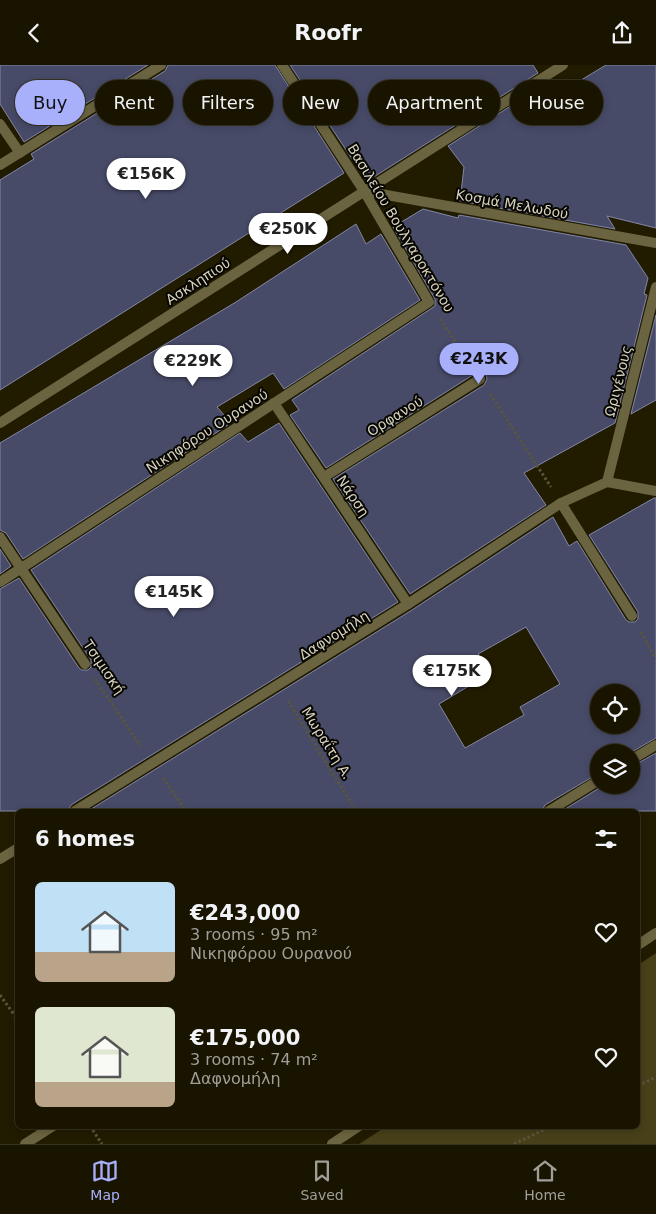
<!DOCTYPE html>
<html lang="en">
<head>
<meta charset="utf-8">
<style>
	body { margin:0; font-family:"DejaVu Sans",sans-serif; background:#26210f; color:#f1f3f6; height:100vh; display:flex; flex-direction:column; font-size:19px; white-space:nowrap }
	* { box-sizing:border-box; margin:0 }
	p { font-size:16px; color:#9f9e99 }
	.icon { flex:none; width:28px; height:28px; fill:none; stroke:currentColor; stroke-width:2; stroke-linecap:round; stroke-linejoin:round }
	.map { position:relative; flex:1; overflow:hidden }
	.sheet { position:absolute; left:15px; top:744px; width:625px; height:320px; display:flex; flex-direction:column; background:#191400; border-radius:8px; box-shadow:0 2px 8px #0003,0 0 0 1px #373322 }
	.sheet>* { flex:none }
	.guide { position:absolute; left:15px; top:15px; width:626px; height:45px; display:flex; gap:10px }
	.buttons { position:absolute; left:590px; top:619px; display:grid; gap:10px }
	.buttons a { display:grid; place-items:center; width:50px; height:50px; border-radius:50%; background:#191400; box-shadow:0 2px 8px #0003,0 0 0 1px #373322; font-size:25px }
	.price { position:absolute; translate:-50% -42px; padding:0 11px; border-radius:18px; background:#fff; color:#222; font-size:16px; line-height:32px; filter:drop-shadow(0 1px 2px #0008) }
	.price::after { content:''; position:absolute; left:50%; top:30px; width:15px; height:11px; margin-left:-8px; background:inherit; clip-path:polygon(0 0,100% 0,50% 100%) }
	.price.active { background:#a8b0fc; color:#111 }
	ul { padding:0; list-style:none }
	li { display:flex; align-items:center; gap:15px; height:125px; padding:0 20px }
	li span { display:grid; place-items:center; flex:none; width:140px; height:100px; border-radius:8px; color:#555 }
	li>.icon { margin-inline-start:auto }
	span .icon { width:60px; height:60px; fill:#fffc; stroke-width:1 }
	li b { font-size:21px }
	h2 { display:flex; justify-content:space-between; align-items:center; height:60px; padding:0 20px; font-size:21px }
	.chip { padding:0 18px; border-radius:22px; background:#191400; box-shadow:0 2px 8px #0003,0 0 0 1px #373322; font-size:18px; line-height:45px }
	.chip.active { background:#a8b0fc; color:#111 }
	header { display:flex; justify-content:space-between; align-items:center; height:65px; padding:0 20px; background:#191400; font-size:22px; font-weight:600 }
	.tab-bar { display:flex; justify-content:space-around; align-items:center; height:70px; border-top:1px solid #373322; background:#191400; font-size:14px; color:#9f9e99 }
	.tab-bar a { display:grid; justify-items:center; gap:2px }
	.tab-bar .active { color:#a8b0fc }
	.map>svg:first-child { display:block }
	.forest { fill:#474018 }
	.building { fill:#474b68; stroke:#8387a7; fill-rule:evenodd }
	.lines { fill:none; stroke-linecap:round; stroke-linejoin:round }
	.path { stroke:#5a553d; stroke-width:3; stroke-dasharray:2.5 2.5; stroke-linecap:butt }
	.service { stroke:#6b6440; stroke-width:10 }
	.minor { stroke:#6b6440; stroke-width:10 }
	.tertiary { stroke:#6b6440; stroke-width:10 }
	.labels { text-anchor:middle; stroke-width:4; stroke-linejoin:round; paint-order:stroke }
	.street-label { font-size:14px; fill:#d6d3c1; stroke:#080600 }
</style>
</head>
<body>
<header><svg class="icon" aria-label="back" viewBox="0 0 24 24"><path d="M15 5l-7 7 7 7"/></svg>Roofr<svg class="icon" aria-label="share" viewBox="0 0 24 24"><path d="M12 15V3M7 8l5-5 5 5M5 13v7h14v-7"/></svg></header>
<div class="map">
<svg width="656" height="1079" viewBox="0 0 656 1079">
	<rect width="100%" height="100%" fill="#211b00"/>
	<!-- forest -->
	<path class="forest" d="M656,888v191h-297l28,-18h251v-161z"/>
	<!-- building -->
	<g class="building">
		<path d="M0,0h148l-124,77 -24,-38z"/>
		<path d="M168,0h107l69,108 -344,217v-210l34,-21 -3,-5 134,-83z"/>
		<path d="M290,0h243l5,8 -169,107 -11,-16 -2,1z"/>
		<path d="M606,0h50v163l-49,-12 8,13 -155,-28 4,-34 -16,-21 97,-62 8,13z"/>
		<path d="M423,144l35,9 1,-3 167,30 22,33 -4,16 3,1 -32,128 -91,50 22,32 -136,89 -77,-115 151,-94 3,-6 -1,-4 -6,-3 -4,1 -150,95 -36,-53 9,-5 -7,-10 143,-94v-7l-42,-72z"/>
		<path d="M356,159l10,20 15,-10 39,66 -136,89 -11,-16 -56,34 14,16 -208,136 -17,-26 -6,-3v-87l236,-141z"/>
		<path d="M656,250v85l-25,14z"/>
		<path d="M279,358l119,179 -327,203 -3,6h-68v-222l19,-11 60,90 3,2h6l3,-3v-7l-60,-90 209,-137 8,9z"/>
		<path d="M654,433h2v240l-26,15h-31v20l-54,32 -3,6h-454l324,-201 141,-93 16,29 8,-5 49,79 3,2h6l3,-3v-7l-49,-77zM526,562l34,57 -40,23 4,8 -59,33 -26,-44 50,-30 -11,-20zM599,628h32v32h-32z"/>
		<path d="M0,484l11,17 -11,8z"/>
		<path d="M656,688v58h-94l42,-26h27v-18z"/>
	</g>
	<g class="lines">
		<!-- path -->
		<g class="path">
			<path d="M440,254l29,43"/>
			<path d="M490,329l61,93"/>
			<path d="M641,567l15,27"/>
			<path d="M95,614l46,67"/>
			<path d="M288,636l68,110"/>
			<path d="M163,713l23,33"/>
			<path d="M0,930l18,25"/>
			<path d="M638,1021l18,-9"/>
			<path d="M90,1061l12,18"/>
			<path d="M514,1079l38,-18"/>
		</g>
		<!-- service -->
		<path class="service" d="M324,412l156,-98"/>
		<!-- minor -->
		<g class="minor">
			<path d="M0,59l20,29"/>
			<path d="M364,126l292,52"/>
			<path d="M274,338l134,201"/>
			<path d="M607,417l49,-195"/>
			<path d="M607,417l49,9"/>
			<path d="M561,438l71,113"/>
			<path d="M0,472l85,127"/>
			<path d="M0,517l429,-280 -65,-111 -82,-126"/>
			<path d="M631,695l25,-15"/>
			<path d="M75,746l333,-207 153,-101 46,-21"/>
			<path d="M549,746l50,-31"/>
			<path d="M0,794l18,-11"/>
			<path d="M25,1079l28,-18"/>
		</g>
		<!-- tertiary -->
		<g class="tertiary">
			<path d="M0,100l161,-100"/>
			<path d="M0,358l563,-358"/>
			<path d="M638,880l18,-12"/>
			<path d="M332,1079l27,-18"/>
		</g>
	</g>
	<g class="labels">
		<!-- street labels -->
		<g class="street-label">
			<text transform="translate(512 139) rotate(10)" y="5">Κοσμά Μελωδού</text>
			<text transform="translate(401 163) rotate(59)" y="5">Βασιλείου Βουλγαροκτόνου</text>
			<text transform="translate(198 216) rotate(-33)" y="5">Ασκληπιού</text>
			<text transform="translate(618 316) rotate(-76)" y="5">Ωριγένους</text>
			<text transform="translate(395 351) rotate(-32)" y="5">Ορφανού</text>
			<text transform="translate(207 366) rotate(-33)" y="5">Νικηφόρου Ουρανού</text>
			<text transform="translate(353 431) rotate(56)" y="5">Νάρση</text>
			<text transform="translate(334 570) rotate(-32)" y="5">Δαφνομήλη</text>
			<text transform="translate(104 602) rotate(56)" y="5">Τσιμισκή</text>
			<text transform="translate(327 678) rotate(58)" y="5">Μωραΐτη Α.</text>
		</g>
	</g>
</svg>
<div class="buttons">
<a><svg class="icon" aria-label="locate" viewBox="0 0 24 24"><circle cx="12" cy="12" r="6"/><path d="M12 2v4M12 18v4M2 12h4M18 12h4"/></svg></a>
<a><svg class="icon" aria-label="layers" viewBox="0 0 24 24"><path d="M12 4l9 5-9 5-9-5zM3 14l9 5 9-5"/></svg></a>
</div>
<b class="price" style="left:146px;top:135px">€156K</b>
<b class="price" style="left:288px;top:190px">€250K</b>
<b class="price active" style="left:479px;top:320px">€243K</b>
<b class="price" style="left:193px;top:322px">€229K</b>
<b class="price" style="left:174px;top:553px">€145K</b>
<b class="price" style="left:452px;top:632px">€175K</b>
<div class="guide">
<a class="chip active">Buy</a>
<a class="chip">Rent</a>
<a class="chip">Filters</a>
<a class="chip">New</a>
<a class="chip">Apartment</a>
<a class="chip">House</a>
</div>
<section class="sheet">
<h2>6 homes<svg class="icon" aria-label="filters" viewBox="0 0 24 24"><path d="M4 7h16M4 17h16"/><circle cx="9" cy="7" r="2"/><circle cx="15" cy="17" r="2"/></svg></h2>
<ul>
<li><span style="background:linear-gradient(#bfe0f5 70%,#b9a48a 0)"><svg class="icon" aria-label="home" viewBox="0 0 24 24"><path d="M3 11l9-7 9 7M6 9v11h12V9"/></svg></span><div><b>€243,000</b><p>3 rooms · 95 m²</p><p>Νικηφόρου Ουρανού</p></div><svg class="icon" aria-label="heart" viewBox="0 0 24 24"><path d="M12 20l-8-8c-3-5 5-10 8-4 3-6 11-1 8 4z"/></svg></li>
<li><span style="background:linear-gradient(#dfe7d0 75%,#b9a48a 0)"><svg class="icon" aria-label="home" viewBox="0 0 24 24"><path d="M3 11l9-7 9 7M6 9v11h12V9"/></svg></span><div><b>€175,000</b><p>3 rooms · 74 m²</p><p>Δαφνομήλη</p></div><svg class="icon" aria-label="heart" viewBox="0 0 24 24"><path d="M12 20l-8-8c-3-5 5-10 8-4 3-6 11-1 8 4z"/></svg></li>
</ul>
</section>
</div>
<nav class="tab-bar">
<a class="active"><svg class="icon" aria-label="map" viewBox="0 0 24 24"><path d="M3 6l6-2 6 2 6-2v14l-6 2-6-2-6 2zM9 4v14M15 6v14"/></svg>Map</a>
<a><svg class="icon" aria-label="saved" viewBox="0 0 24 24"><path d="M7 4h10v16l-5-4-5 4z"/></svg>Saved</a>
<a><svg class="icon" aria-label="home" viewBox="0 0 24 24"><path d="M3 11l9-7 9 7M6 9v11h12V9"/></svg>Home</a>
</nav>
</body>
</html>
